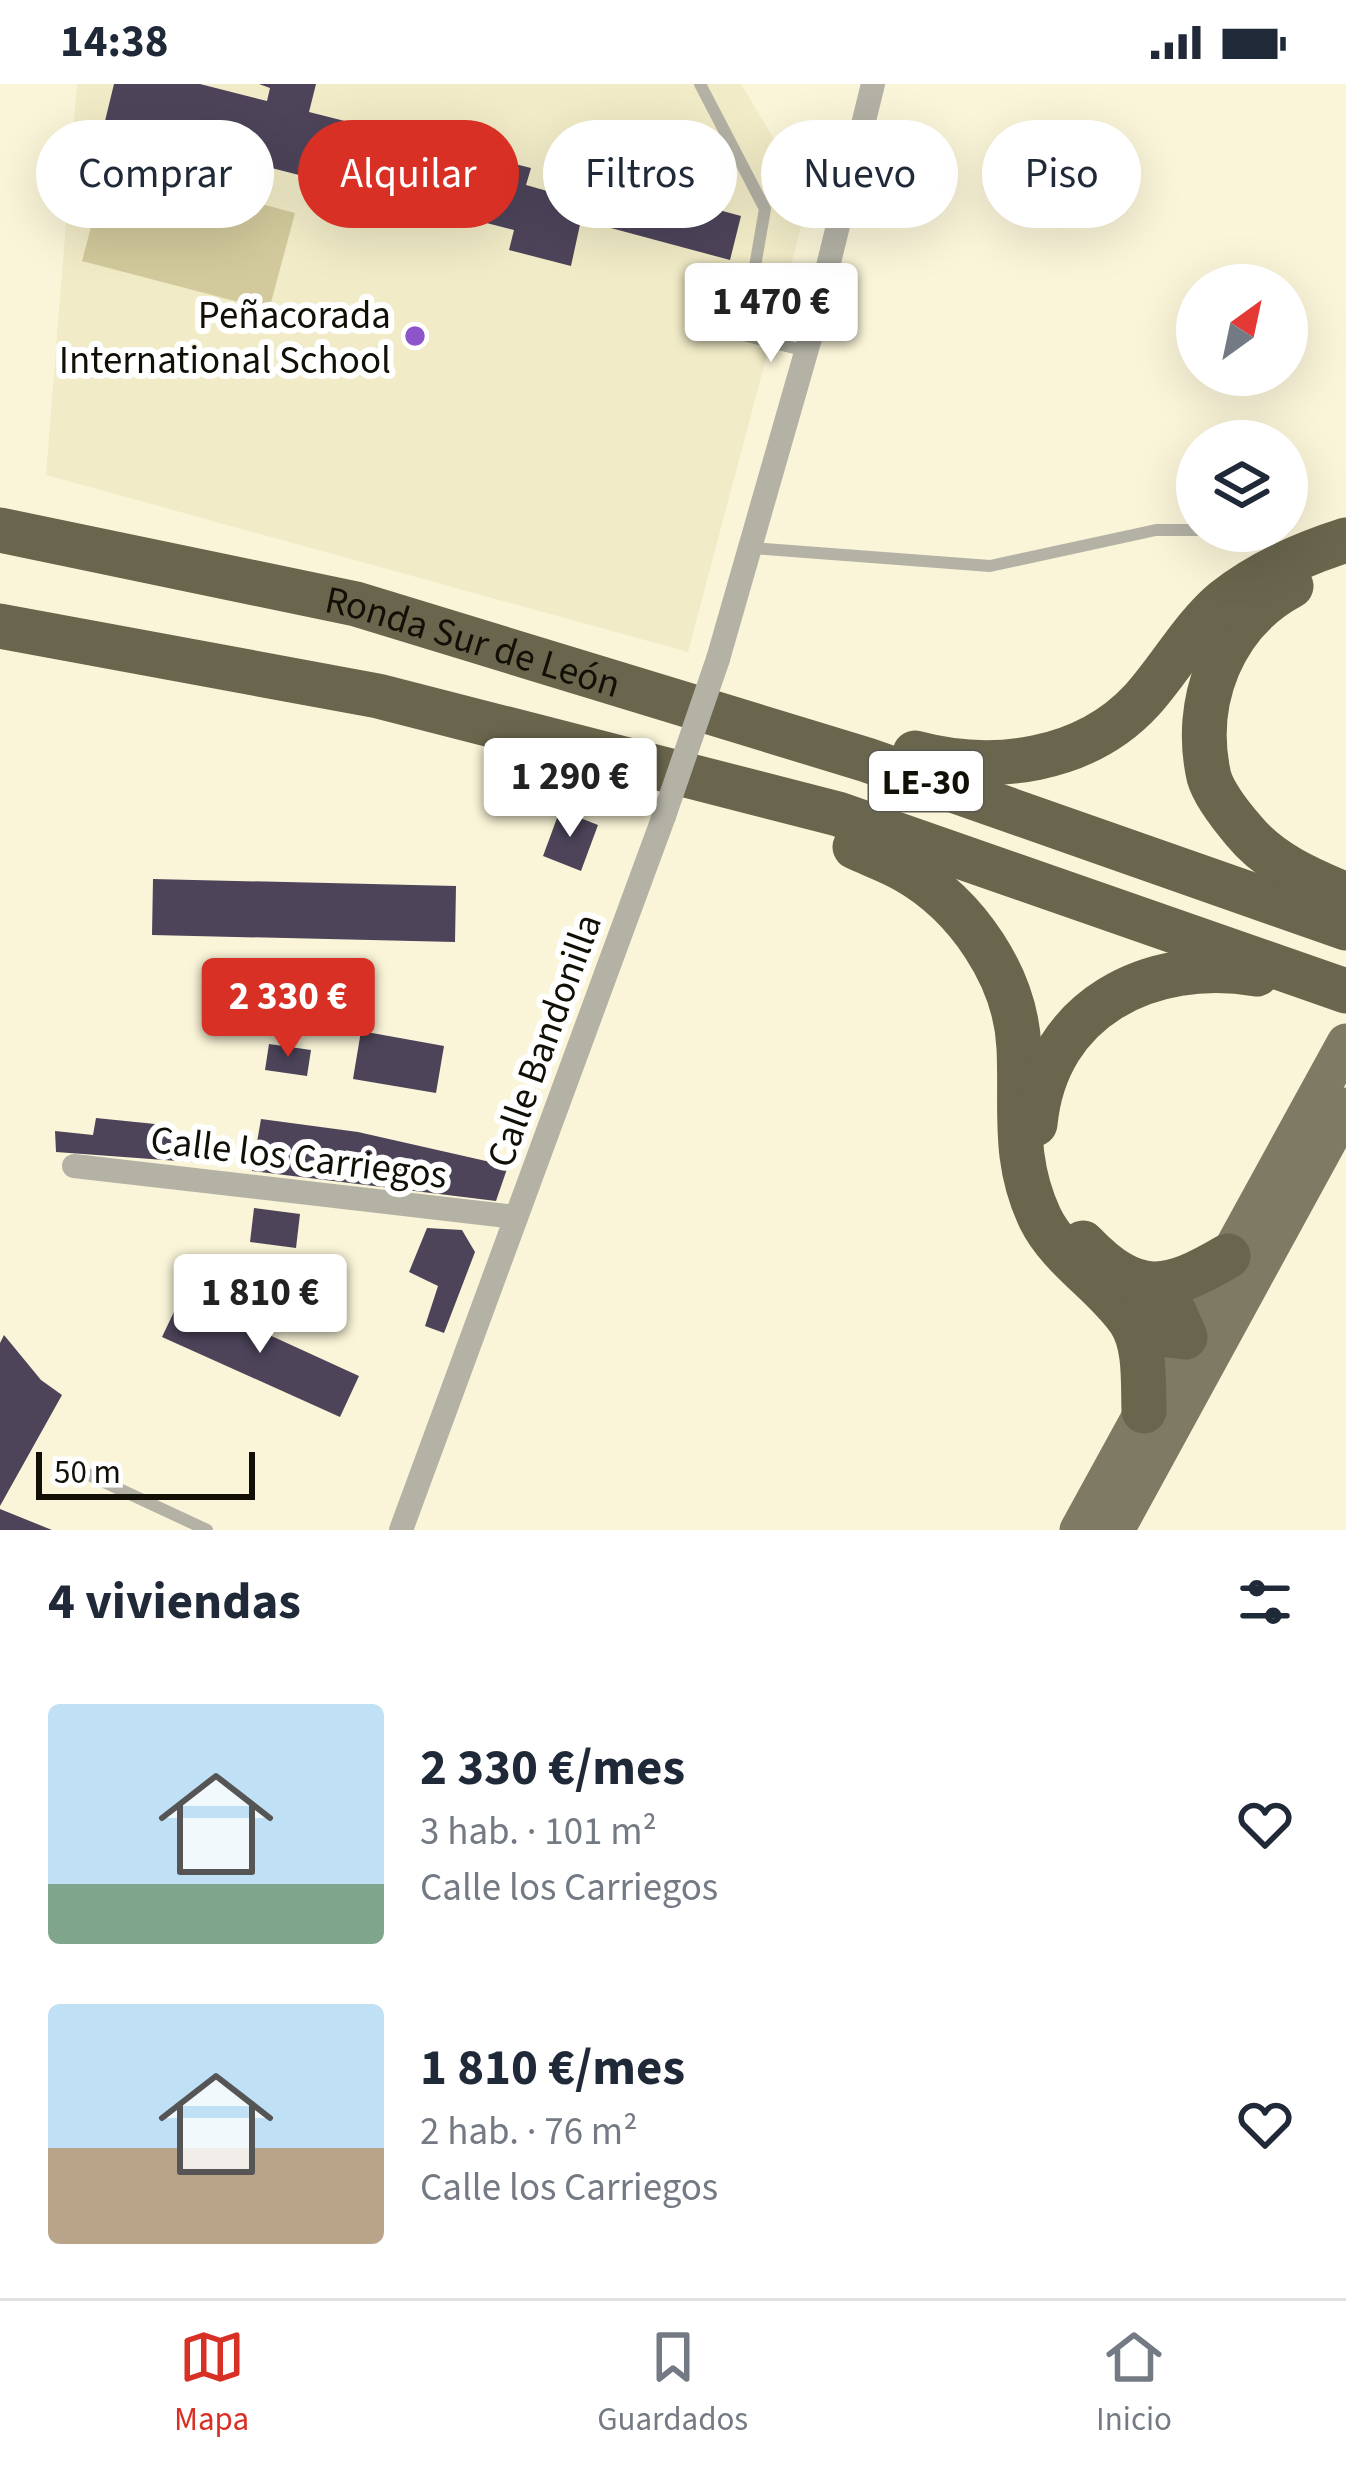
<!DOCTYPE html>
<html lang="es">
<head>
<meta charset="utf-8">
<style>
	body { margin:0; font-family:"Source Sans 3",sans-serif; background:#f6f6f7; color:#1f2937; height:100vh; display:flex; flex-direction:column; font-size:45px; white-space:nowrap }
	* { box-sizing:border-box; margin:0 }
	p { font-size:39px; color:#747a83 }
	.icon { flex:none; width:66px; height:66px; fill:none; stroke:currentColor; stroke-width:2; stroke-linecap:round; stroke-linejoin:round }
	.map { position:relative; height:1446px; overflow:hidden }
	.drawer { display:flex; flex-direction:column; background:#fff; flex:1 }
	.drawer>* { flex:none }
	.top-card { position:absolute; left:36px; top:36px; width:1275px; height:108px; display:flex; gap:24px }
	.needle { width:78px; rotate:33deg }
	.fabs { position:absolute; left:1176px; top:180px; display:grid; gap:24px }
	.fabs a { display:grid; place-items:center; width:132px; height:132px; border-radius:50%; background:#fff; box-shadow:0 12px 48px #0002; font-size:60px }
	.scale { position:absolute; left:36px; bottom:30px; width:219px; box-sizing:border-box; padding-left:12px; border:6px solid #121006; border-top:0; font-size:33px; line-height:42px; white-space:nowrap; color:#121006; -webkit-text-stroke:9px #fff; paint-order:stroke }
	.price { position:absolute; translate:-50% -102px; padding:0 27px; border-radius:12px; background:#fff; color:#222; font-size:39px; line-height:78px; filter:drop-shadow(0 3px 6px #0008) }
	.price::after { content:''; position:absolute; left:50%; top:72px; width:36px; height:27px; margin-left:-18px; background:inherit; clip-path:polygon(0 0,100% 0,50% 100%) }
	.price.active { background:#d93025; color:#fff }
	ul { padding:0; list-style:none }
	li { display:flex; align-items:center; gap:36px; height:300px; padding:0 48px }
	li span { display:grid; place-items:center; flex:none; width:336px; height:240px; border-radius:12px; color:#555 }
	li>.icon { margin-inline-start:auto }
	span .icon { width:144px; height:144px; fill:#fffc; stroke-width:1 }
	li b { font-size:51px }
	h2 { display:flex; justify-content:space-between; align-items:center; height:144px; padding:0 48px; font-size:51px }
	.tag { padding:0 42px; border-radius:54px; background:#fff; box-shadow:0 12px 48px #0002; font-size:42px; line-height:108px }
	.tag.active { background:#d93025; color:#fff }
	.status { display:flex; justify-content:space-between; align-items:center; height:84px; padding:0 60px; background:#fff; direction:ltr }
	.status svg { height:33px; fill:currentColor }
	.tab-bar { display:flex; justify-content:space-around; align-items:center; height:168px; border-top:3px solid #e0e1e3; background:#fff; font-size:33px; color:#747a83 }
	.tab-bar a { display:grid; justify-items:center; gap:6px }
	.tab-bar .active { color:#d93025 }
	.map>svg:first-child { display:block }
	.built { fill:#f1ebc7 }
	.green { fill:#d2ca9c }
	.building { fill:#4d445a }
	.lines { fill:none; stroke-linecap:round; stroke-linejoin:round }
	.service { stroke:#b4b2a5; stroke-width:12 }
	.minor { stroke:#b4b2a5; stroke-width:24 }
	.primary { stroke:#7e7a64; stroke-width:39 }
	.motorway { stroke:#6a664d; stroke-width:45 }
	.minor-bridge { stroke:#b4b2a5; stroke-width:24 }
	.poi-dot { fill:#8e54cb; stroke:#fff; stroke-width:4.5 }
	.labels { text-anchor:middle; stroke-width:12; stroke-linejoin:round; paint-order:stroke }
	.shield { fill:#fff; stroke:#595851; stroke-width:3 }
	.shield-label { font-size:36px; font-weight:bold; fill:#121006 }
	.poi-label { font-size:39px; fill:#121006; stroke:#fff; text-anchor:end }
	.street-label { font-size:39px; fill:#121006; stroke:#fff }
</style>
</head>
<body>
<div class="status"><b>14:38</b><svg viewBox="0 0 49 12"><path d="M0 12V9h3v3zM5 12V6h3v6zM10 12V3h3v9zM15 12V0h3v12zM26 1h20v11H26zM47 4h2v5h-2z"/></svg></div>
<div class="map">
<svg width="1346" height="1446" viewBox="0 0 1346 1446">
	<rect width="100%" height="100%" fill="#faf5d8"/>
	<!-- built -->
	<path class="built" d="M77,0h664l68,113 -121,455 -642,-177z"/>
	<!-- green -->
	<path class="green" d="M108,79l187,50 -26,97 -187,-49z"/>
	<!-- building -->
	<g class="building">
		<path d="M114,0h86l67,17 3,-13 -11,-4h57l-7,28 222,56 -5,17 60,17 7,-26 148,40 -11,44 -149,-40 -10,46 -62,-16 5,-20 -410,-105z"/>
		<path d="M560,726l38,15 -17,46 -38,-15z"/>
		<path d="M153,795l303,7 -1,56 -303,-7z"/>
		<path d="M361,947l83,15 -8,47 -83,-14z"/>
		<path d="M269,960l42,6 -4,26 -42,-6z"/>
		<path d="M96,1034l59,6 15,12 38,4 -3,23 -149,-11 -1,-21 38,4z"/>
		<path d="M261,1035l97,13 150,34 -12,35 -244,-30z"/>
		<path d="M254,1124l46,6 -4,34 -46,-6z"/>
		<path d="M427,1144l35,2 13,22 -31,81 -19,-7 13,-40 -29,-14z"/>
		<path d="M182,1211l177,81 -19,41 -178,-80z"/>
		<path d="M4,1251l37,45 21,15 -62,111v-163z"/>
		<path d="M0,1425l52,21h-52z"/>
	</g>
	<g class="lines">
		<!-- service -->
		<g class="service">
			<path d="M700,0l65,125 -22,126 63,16"/>
			<path d="M1222,447h8"/>
			<path d="M752,464l238,18 166,-36h41"/>
			<path d="M72,1383l135,63"/>
		</g>
		<!-- minor -->
		<g class="minor">
			<path d="M718,575l93,-324 62,-251"/>
			<path d="M74,1082l442,51"/>
			<path d="M401,1446l263,-714"/>
		</g>
		<!-- primary -->
		<g class="primary">
			<path d="M1079,1446l267,-487"/>
			<path d="M1115,1446l231,-423"/>
		</g>
		<!-- motorway -->
		<g class="motorway">
			<path id="s1" d="M0,446l356,74 511,156 479,168"/>
			<path d="M1291,502c-69,37 -99,116 -82,191 5,17 23,40 35,54 26,32 66,49 102,64"/>
			<path d="M0,542l378,70 460,118 508,177"/>
			<path d="M915,669c78,21 170,9 227,-53 28,-31 50,-72 82,-99 36,-29 78,-47 122,-61"/>
			<path d="M855,763c17,8 35,14 50,23 62,35 111,107 114,178 3,62 -7,110 21,170 20,41 65,66 90,103 16,24 13,62 14,90"/>
			<path d="M1035,1040c11,-116 115,-168 222,-150"/>
			<path d="M1083,1159c54,56 84,49 145,13"/>
			<path d="M1132,1239l19,10 34,4 -14,-32 -21,-20"/>
		</g>
		<!-- minor-bridge -->
		<path class="minor-bridge" d="M664,732l54,-157"/>
	</g>
	<!-- markers -->
	<circle class="poi-dot" cx="415" cy="252" r="12"/>
	<g class="labels">
		<!-- shield labels -->
		<rect class="shield" x="869" y="667" width="114" height="60" rx="9"/>
		<g class="shield-label">
			<text x="926" y="710">LE-30</text>
		</g>
		<!-- poi labels -->
		<g class="poi-label">
			<text x="391" y="244">Peñacorada<tspan x="391" dy="45">International School</tspan></text>
		</g>
		<!-- street labels -->
		<g class="street-label">
			<text dy="14" stroke="none"><textPath href="#s1" startOffset="486">Ronda Sur de León</textPath></text>
			<text transform="translate(543 956) rotate(-70)" y="14">Calle Bandonilla</text>
			<text transform="translate(299 1072) rotate(7)" y="14">Calle los Carriegos</text>
		</g>
	</g>
</svg>
<div class="fabs">
<a><svg class="needle" viewBox="-14 -14 28 28"><path d="M0-13l5 13h-10z" fill="#e53935"/><path d="M0 13l5-13h-10z" fill="#747a83"/></svg></a>
<a><svg class="icon" aria-label="layers" viewBox="0 0 24 24"><path d="M12 4l9 5-9 5-9-5zM3 14l9 5 9-5"/></svg></a>
</div>
<div class="scale">50 m</div>
<b class="price" style="left:771px;top:281px">1 470 €</b>
<b class="price" style="left:570px;top:756px">1 290 €</b>
<b class="price active" style="left:288px;top:976px">2 330 €</b>
<b class="price" style="left:260px;top:1272px">1 810 €</b>
<div class="top-card">
<a class="tag">Comprar</a>
<a class="tag active">Alquilar</a>
<a class="tag">Filtros</a>
<a class="tag">Nuevo</a>
<a class="tag">Piso</a>
</div>
</div>
<section class="drawer">
<h2>4 viviendas<svg class="icon" aria-label="filters" viewBox="0 0 24 24"><path d="M4 7h16M4 17h16"/><circle cx="9" cy="7" r="2"/><circle cx="15" cy="17" r="2"/></svg></h2>
<ul>
<li><span style="background:linear-gradient(#bfe0f5 75%,#7fa58c 0)"><svg class="icon" aria-label="home" viewBox="0 0 24 24"><path d="M3 11l9-7 9 7M6 9v11h12V9"/></svg></span><div><b>2 330 €/mes</b><p>3 hab. · 101 m²</p><p>Calle los Carriegos</p></div><svg class="icon" aria-label="heart" viewBox="0 0 24 24"><path d="M12 20l-8-8c-3-5 5-10 8-4 3-6 11-1 8 4z"/></svg></li>
<li><span style="background:linear-gradient(#bfe0f5 60%,#b9a48a 0)"><svg class="icon" aria-label="home" viewBox="0 0 24 24"><path d="M3 11l9-7 9 7M6 9v11h12V9"/></svg></span><div><b>1 810 €/mes</b><p>2 hab. · 76 m²</p><p>Calle los Carriegos</p></div><svg class="icon" aria-label="heart" viewBox="0 0 24 24"><path d="M12 20l-8-8c-3-5 5-10 8-4 3-6 11-1 8 4z"/></svg></li>
</ul>
</section>
<nav class="tab-bar">
<a class="active"><svg class="icon" aria-label="map" viewBox="0 0 24 24"><path d="M3 6l6-2 6 2 6-2v14l-6 2-6-2-6 2zM9 4v14M15 6v14"/></svg>Mapa</a>
<a><svg class="icon" aria-label="saved" viewBox="0 0 24 24"><path d="M7 4h10v16l-5-4-5 4z"/></svg>Guardados</a>
<a><svg class="icon" aria-label="home" viewBox="0 0 24 24"><path d="M3 11l9-7 9 7M6 9v11h12V9"/></svg>Inicio</a>
</nav>
</body>
</html>
